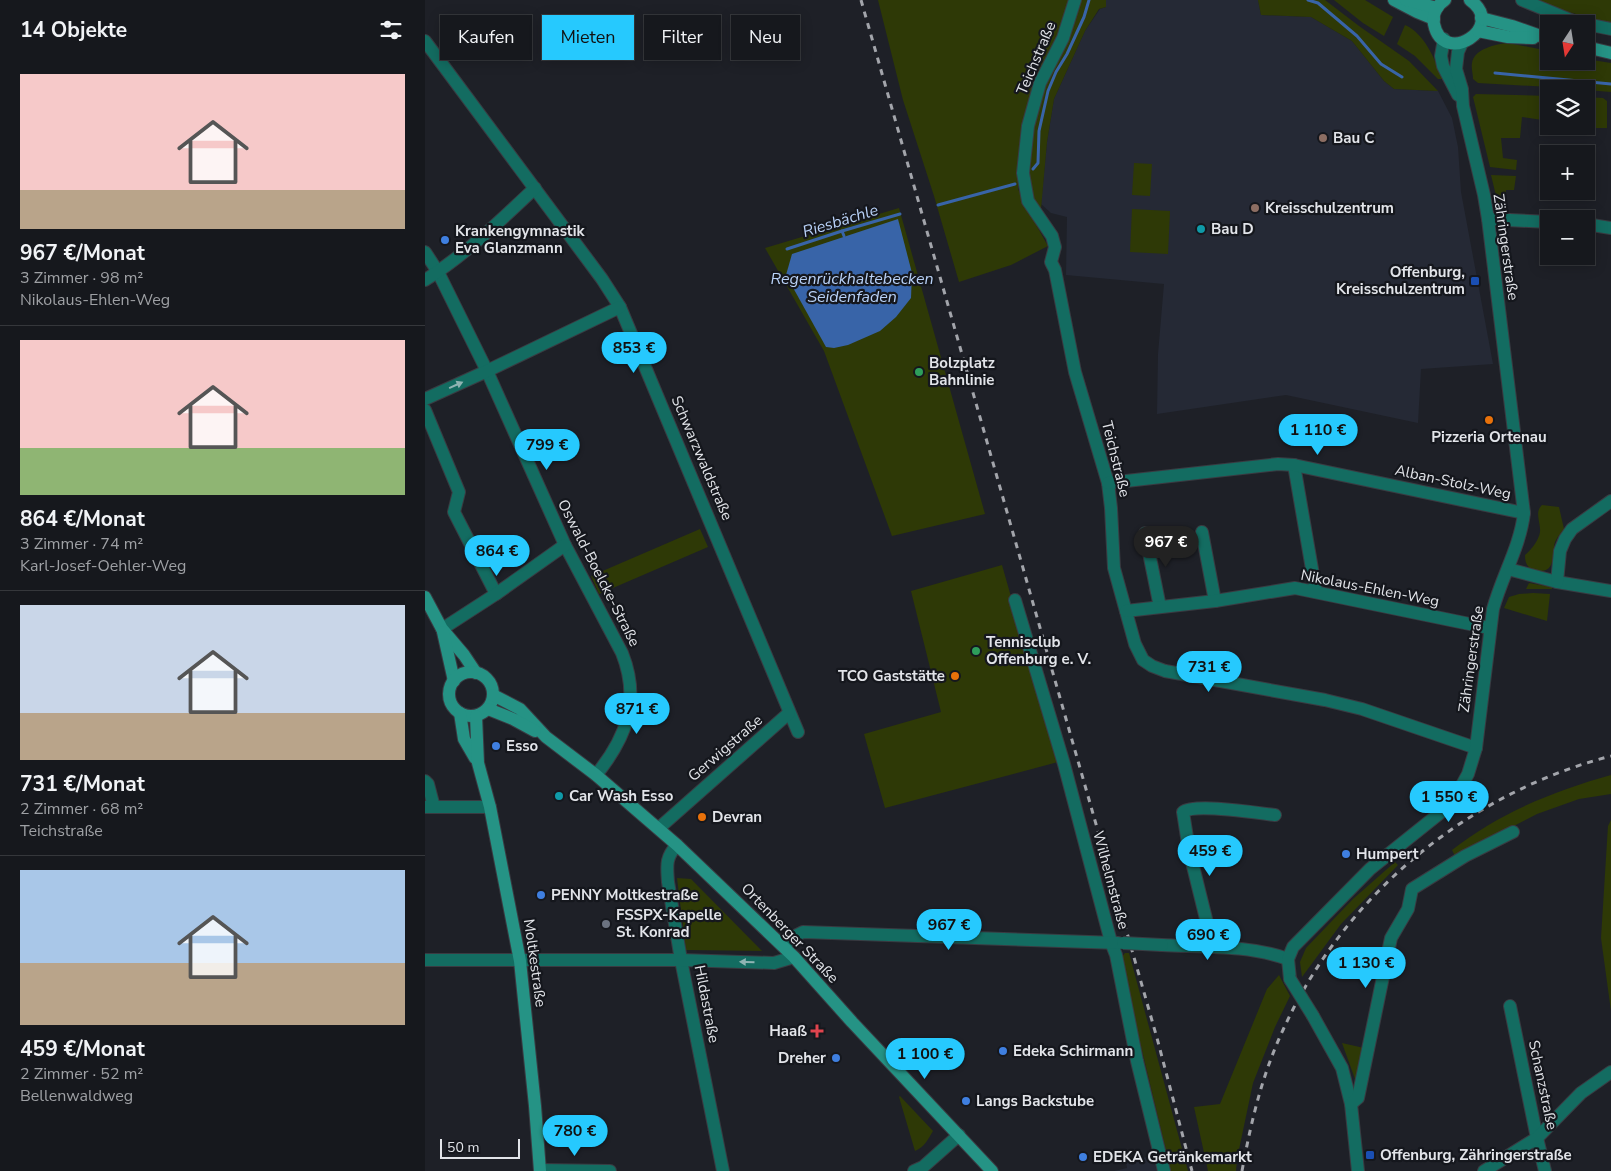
<!DOCTYPE html>
<html lang="de">
<head>
<meta charset="utf-8">
<style>
	body { margin:0; font-family:"Nunito Sans",sans-serif; background:#23252a; color:#f1f3f6; height:100vh; display:flex; flex-direction:column; font-size:19px; white-space:nowrap }
	* { box-sizing:border-box; margin:0 }
	p { font-size:16px; color:#9ea0a4 }
	.icon { flex:none; width:28px; height:28px; fill:none; stroke:currentColor; stroke-width:2; stroke-linecap:round; stroke-linejoin:round }
	.map { position:relative; flex:1; overflow:hidden }
	.panel { display:flex; flex-direction:column; background:#16181d; width:425px }
	.panel>* { flex:none }
	.banner { position:absolute; left:15px; top:15px; width:475px; height:45px; display:flex; gap:10px }
	.needle { width:32px; rotate:192deg }
	.buttons { position:absolute; left:1115px; top:15px; display:grid; gap:10px }
	.buttons a { display:grid; place-items:center; width:55px; height:55px; border-radius:0px; background:#16181d; box-shadow:0 2px 12px #0003,0 0 0 1px #35373b; font-size:25px }
	.scale { position:absolute; left:15px; bottom:12px; width:80px; box-sizing:border-box; padding-left:5px; border:2px solid #e2e4e9; border-top:0; font-size:14px; line-height:18px; white-space:nowrap; color:#e2e4e9; -webkit-text-stroke:4px #15171d; paint-order:stroke }
	.price { position:absolute; translate:-50% -42px; padding:0 11px; border-radius:18px; background:#26c9fe; color:#111; font-size:16px; line-height:32px; filter:drop-shadow(0 1px 2px #0008) }
	.price::after { content:''; position:absolute; left:50%; top:30px; width:15px; height:11px; margin-left:-8px; background:inherit; clip-path:polygon(0 0,100% 0,50% 100%) }
	.price.active { background:#222; color:#fff }
	ul { padding:0; list-style:none }
	li { display:grid; align-content:center; gap:10px; height:265px; padding:0 20px }
	li+li { border-top:1px solid #35373b }
	li span { display:grid; place-items:center; height:155px; border-radius:0px; color:#555 }
	li>.icon { margin-inline-start:auto }
	span .icon { width:90px; height:90px; fill:#fffc; stroke-width:1 }
	li b { font-size:21px }
	h2 { display:flex; justify-content:space-between; align-items:center; height:60px; padding:0 20px; font-size:21px }
	.pill { padding:0 18px; border-radius:0px; background:#16181d; box-shadow:0 2px 12px #0003,0 0 0 1px #35373b; font-size:18px; line-height:45px }
	.pill.active { background:#26c9fe; color:#111 }
	main { display:flex; flex:1; min-height:0 }
	.map>svg:first-child { display:block }
	.built { fill:#252935 }
	.green { fill:#2e3906 }
	.water { fill:#3864a8 }
	.lines { fill:none; stroke-linecap:round; stroke-linejoin:round }
	.stream { stroke:#3864a8; stroke-width:3 }
	.street-casing { stroke:#393b42; stroke-width:14 }
	.secondary-casing { stroke:#393b42; stroke-width:14 }
	.street { stroke:#136c61; stroke-width:12 }
	.secondary { stroke:#259385; stroke-width:12 }
	.rail { stroke:#a3a5ab; stroke-width:3; stroke-dasharray:6 6; stroke-linecap:butt }
	.street-bridge-casing { stroke:#393b42; stroke-width:14; stroke-linecap:butt }
	.street-bridge { stroke:#136c61; stroke-width:12 }
	.oneway { fill:#8fb4b3 }
	.education-dot { fill:#8d6e63; stroke:#15171d; stroke-width:2 }
	.culture-dot { fill:#0f9aa8; stroke:#15171d; stroke-width:2 }
	.shop-dot { fill:#3f7fe0; stroke:#15171d; stroke-width:2 }
	.transit-dot { fill:#1a4fb4; stroke:#15171d; stroke-width:2 }
	.leisure-dot { fill:#2e9e5b; stroke:#15171d; stroke-width:2 }
	.food-dot { fill:#e8710a; stroke:#15171d; stroke-width:2 }
	.worship-dot { fill:#6b7280; stroke:#15171d; stroke-width:2 }
	.health-dot { fill:#e0444e; stroke:#15171d; stroke-width:2 }
	.labels { text-anchor:middle; stroke-width:4.5; stroke-linejoin:round; paint-order:stroke }
	.street-label { font-size:15px; fill:#e2e4e9; stroke:#15171d }
	.poi-label { font-size:15px; font-weight:bold; fill:#e2e4e9; stroke:#15171d; text-anchor:start }
	.water-label { font-size:16px; font-style:italic; fill:#b8d1f7; stroke:#15171d }
</style>
</head>
<body>
<main>
<section class="panel">
<h2>14 Objekte<svg class="icon" aria-label="filters" viewBox="0 0 24 24"><path d="M4 7h16M4 17h16"/><circle cx="9" cy="7" r="2"/><circle cx="15" cy="17" r="2"/></svg></h2>
<ul>
<li><span style="background:linear-gradient(#f6c9c9 75%,#b9a48a 0)"><svg class="icon" aria-label="home" viewBox="0 0 24 24"><path d="M3 11l9-7 9 7M6 9v11h12V9"/></svg></span><div><b>967 €/Monat</b><p>3 Zimmer · 98 m²</p><p>Nikolaus-Ehlen-Weg</p></div></li>
<li><span style="background:linear-gradient(#f6c9c9 70%,#8fb573 0)"><svg class="icon" aria-label="home" viewBox="0 0 24 24"><path d="M3 11l9-7 9 7M6 9v11h12V9"/></svg></span><div><b>864 €/Monat</b><p>3 Zimmer · 74 m²</p><p>Karl-Josef-Oehler-Weg</p></div></li>
<li><span style="background:linear-gradient(#c9d6e8 70%,#b9a48a 0)"><svg class="icon" aria-label="home" viewBox="0 0 24 24"><path d="M3 11l9-7 9 7M6 9v11h12V9"/></svg></span><div><b>731 €/Monat</b><p>2 Zimmer · 68 m²</p><p>Teichstraße</p></div></li>
<li><span style="background:linear-gradient(#a9c7e8 60%,#b9a48a 0)"><svg class="icon" aria-label="home" viewBox="0 0 24 24"><path d="M3 11l9-7 9 7M6 9v11h12V9"/></svg></span><div><b>459 €/Monat</b><p>2 Zimmer · 52 m²</p><p>Bellenwaldweg</p></div></li>
</ul>
</section>
<div class="map">
<svg width="1186" height="1171" viewBox="0 0 1186 1171">
	<rect width="100%" height="100%" fill="#1e2027"/>
	<!-- built -->
	<g class="built">
		<path d="M681,0h152l3,15 50,2 41,24 32,40 10,8 44,2 14,27 6,29 3,45 32,172 -72,5 -3,54 -132,-28 -129,19 1,-60 6,-70 -98,-9 1,-58 -16,-4 -10,-9 6,-62 7,-43 31,-68 15,-22 6,-2z"/>
		<path d="M728,1156l4,15h-43l13,-3 -1,-7z"/>
	</g>
	<!-- green -->
	<g class="green">
		<path d="M453,0h191l-51,174v15l12,25 18,32 -37,19 -52,17 -25,-86 -31,-96z"/>
		<path d="M654,0h27v7l-7,2 -14,22 -31,68 -7,43 -6,67 -11,-15 1,-16 -3,-2v-15l11,-62z"/>
		<path d="M833,0h67l34,26 50,35 29,30 -44,-2 -10,-8 -32,-40 -41,-24 -50,-2z"/>
		<path d="M909,0h31l28,17 -9,19 -21,-13z"/>
		<path d="M1111,0h75v24l-49,-14z"/>
		<path d="M980,25c20,9 30,34 37,54h-4l-23,-23 -18,-12z"/>
		<path d="M1083,43l41,8v10h37v-2l25,4v29l-25,-2v-1l-108,-6 -5,-4c0,-5 -2,-11 -1,-16 2,-14 24,-19 36,-20z"/>
		<path d="M1051,94l73,2v25l-27,-4 -2,21h-19l2,20 14,2 -1,10 -26,-3 -16,-66 -1,-4z"/>
		<path d="M1161,97l17,1 4,3v27h-17l1,-13 -5,-1z"/>
		<path d="M709,163l18,1 -2,32 -18,-1z"/>
		<path d="M1066,175l25,1 -2,14h-8l-1,14h-7z"/>
		<path d="M474,208l86,306 -93,22 -68,-185 -59,-103z"/>
		<path d="M707,209l38,2 -2,43 -38,-2z"/>
		<path d="M1117,505l17,2 5,22c-3,4 -7,8 -9,13 -3,9 1,28 -13,29 -4,1 -8,0 -11,-2 -5,-4 -6,-8 -6,-14 6,-5 14,-15 15,-23 1,-9 -6,-20 2,-27z"/>
		<path d="M275,529l8,18 -109,47 -8,-18z"/>
		<path d="M577,565l56,197 -173,46 -21,-74 77,-22 -30,-121z"/>
		<path d="M1104,583l23,4v2h-26z"/>
		<path d="M1108,593l17,1 -3,27 -43,-13 5,-11 10,-3z"/>
		<path d="M1186,775v19l-32,5 -42,15 -82,42 -3,-6c47,-37 102,-59 159,-75z"/>
		<path d="M1186,820v191l-10,-73 7,-112z"/>
		<path d="M970,862l3,3 -57,59 -39,53 -2,-15 6,-14 47,-49z"/>
		<path d="M252,878l14,1 71,72 -76,-1z"/>
		<path d="M700,953h4l59,218h-17l-51,-212z"/>
		<path d="M854,975l11,21 -15,31 -22,56 -16,76 -1,12h-28l-14,-64 26,-3 47,-115z"/>
		<path d="M917,1043l22,5 -6,30 -3,1z"/>
		<path d="M475,1096l33,35c-5,8 -8,16 -18,20l-16,-54z"/>
	</g>
	<!-- water -->
	<path class="water" d="M473,219l14,54 -1,25 -15,19 -16,14 -32,14 -14,3 -8,-1 -40,-72 6,-21z"/>
	<g class="lines">
		<!-- stream -->
		<g class="stream">
			<path d="M883,0l10,3 39,33 24,28 21,13"/>
			<path d="M1070,73l116,11"/>
			<path d="M608,169l5,-6 1,-32 9,-40 8,-19 11,-18 17,-37 5,-17"/>
			<path d="M513,205l77,-21"/>
			<path d="M417,231l2,5"/>
			<path d="M362,249l55,-18 58,-17"/>
		</g>
		<!-- street casing -->
		<g class="street-casing">
			<g id="street">
				<path d="M650,0l-12,38 -23,45 -12,43 -5,47 5,28 24,35 3,11 -4,15 4,8 20,102 33,111 3,25 3,60 21,76 8,16 9,6 13,5 160,29 37,9 114,39"/>
				<path d="M1097,0l51,21 11,3"/>
				<path d="M1161,24l25,5"/>
				<path d="M1019,39l-3,17 2,10 15,29"/>
				<path d="M0,41l177,238 18,28 178,425"/>
				<path d="M1063,219l61,3"/>
				<path d="M1161,224l25,4"/>
				<path d="M0,252l13,20 49,99 78,174 57,108c19,48 4,85 -26,122"/>
				<path d="M0,280c40,-25 75,-59 110,-92"/>
				<path d="M0,399l62,-28 133,-64"/>
				<path d="M0,410l34,82 -5,20 42,82"/>
				<path d="M869,465l22,127"/>
				<path d="M683,483l170,-19 16,1 230,48"/>
				<path d="M777,532l13,69"/>
				<path d="M720,533l15,74"/>
				<path d="M1083,569l49,13 54,9"/>
				<path d="M1132,582l3,-31 5,-12 7,-10 39,-28"/>
				<path d="M590,600l49,164 47,178 5,13 21,106 27,110"/>
				<path d="M701,611l89,-10 80,-13 194,40"/>
				<path d="M17,629l54,-35 69,-49"/>
				<path d="M0,781l3,3 6,23"/>
				<path d="M0,807h65"/>
				<path d="M234,828l130,-115"/>
				<path d="M252,845c-12,13 -10,21 -9,37l13,78 42,211"/>
				<path d="M737,945c42,2 87,0 126,14"/>
				<path d="M358,946l12,-10 8,-4 315,11"/>
				<path d="M788,947l-24,-97 -6,-38c12,-9 74,1 92,3"/>
				<path d="M0,960h256l93,3 20,-6"/>
				<path d="M865,979l-2,-20 5,-12 77,-78 75,-60 12,-15 11,-20 8,-26 17,-139c9,-33 27,-62 31,-96l-36,-294 -4,-24 -21,-89 -1,-17 -6,-20 2,-17 4,-9"/>
				<path d="M1085,1006l27,132 8,33"/>
				<path d="M888,1016l29,52 9,36 7,67"/>
				<path d="M926,1104l7,-6 33,-160 17,-29 4,-20 53,-33 48,-24"/>
				<path d="M115,1170l70,1"/>
				<path d="M489,1171l9,-4 36,-32"/>
				<path d="M1059,1171l53,-33 44,-45 30,-21"/>
			</g>
		</g>
		<!-- secondary casing -->
		<g class="secondary-casing">
			<g id="secondary">
				<path d="M969,0l23,12 17,7"/>
				<path d="M981,0l31,8"/>
				<path d="M1020,0c-8,5 -13,14 -11,24 9,44 74,3 36,-24"/>
				<path d="M1056,18l31,8 37,13"/>
				<path d="M1053,31l30,6 25,1"/>
				<path d="M1161,47l25,6"/>
				<path d="M0,597l17,32 22,26 12,18"/>
				<path d="M18,632l11,49"/>
				<circle cx="46" cy="694" r="22"/>
				<path d="M68,695l27,14 26,28 50,38 81,70 117,112 58,65 140,149"/>
				<path d="M63,709l25,10 22,12"/>
				<path d="M35,713l4,26 11,19"/>
				<path d="M51,716l2,47 12,44 30,154 15,145 5,65"/>
			</g>
		</g>
		<!-- street -->
		<use href="#street" class="street"/>
		<!-- secondary -->
		<use href="#secondary" class="secondary"/>
		<!-- rail -->
		<g class="rail">
			<path d="M436,0l296,1038 35,133"/>
			<path d="M817,1171c9,-49 20,-96 41,-141 61,-135 185,-237 328,-274"/>
		</g>
		<!-- street-bridge casing -->
		<g class="street-bridge-casing">
			<g id="street-bridge">
				<path d="M698,943l39,2"/>
				<path d="M865,979l23,37"/>
			</g>
		</g>
		<!-- street-bridge -->
		<use href="#street-bridge" class="street-bridge"/>
	</g>
	<!-- one-way arrows -->
	<defs><path id="oneway-solid" d="M-6-.8H1V-3.2L6.5 0L1 3.2V.8H-6Z" transform="scale(1.25)"/></defs>
	<g class="oneway">
		<use href="#oneway-solid" transform="translate(31 385) rotate(-24)"/>
		<use href="#oneway-solid" transform="translate(322 962) rotate(-178)"/>
	</g>
	<!-- markers -->
	<g class="education-dot">
		<circle cx="898" cy="138" r="5"/>
		<circle cx="830" cy="208" r="5"/>
	</g>
	<g class="culture-dot">
		<circle cx="776" cy="229" r="5"/>
		<circle cx="134" cy="796" r="5"/>
	</g>
	<g class="shop-dot">
		<circle cx="20" cy="240" r="5"/>
		<circle cx="71" cy="746" r="5"/>
		<circle cx="921" cy="854" r="5"/>
		<circle cx="116" cy="895" r="5"/>
		<circle cx="578" cy="1051" r="5"/>
		<circle cx="411" cy="1058" r="5"/>
		<circle cx="541" cy="1101" r="5"/>
		<circle cx="658" cy="1157" r="5"/>
	</g>
	<g class="transit-dot">
		<rect x="1045" y="276" width="10" height="10" rx="2.5"/>
		<rect x="940" y="1150" width="10" height="10" rx="2.5"/>
	</g>
	<g class="leisure-dot">
		<circle cx="494" cy="372" r="5"/>
		<circle cx="551" cy="651" r="5"/>
	</g>
	<g class="food-dot">
		<circle cx="1064" cy="420" r="5"/>
		<circle cx="530" cy="676" r="5"/>
		<circle cx="277" cy="817" r="5"/>
	</g>
	<circle class="worship-dot" cx="181" cy="924" r="5"/>
	<path class="health-dot" d="M389.5 1023.5h5v5h5v5h-5v5h-5v-5h-5v-5h5z"/>
	<g class="labels">
		<!-- street labels -->
		<g class="street-label">
			<text transform="translate(611 58) rotate(-67)" y="5">Teichstraße</text>
			<text transform="translate(1081 247) rotate(82)" y="5">Zähringerstraße</text>
			<text transform="translate(277 458) rotate(67)" y="5">Schwarzwaldstraße</text>
			<text transform="translate(691 459) rotate(76)" y="5">Teichstraße</text>
			<text transform="translate(1028 482) rotate(12)" y="5">Alban-Stolz-Weg</text>
			<text transform="translate(174 573) rotate(63)" y="5">Oswald-Boelcke-Straße</text>
			<text transform="translate(945 588) rotate(11)" y="5">Nikolaus-Ehlen-Weg</text>
			<text transform="translate(1046 659) rotate(-82)" y="5">Zähringerstraße</text>
			<text transform="translate(300 748) rotate(-41)" y="5">Gerwigstraße</text>
			<text transform="translate(686 880) rotate(75)" y="5">Wilhelmstraße</text>
			<text transform="translate(365 933) rotate(46)" y="5">Ortenberger Straße</text>
			<text transform="translate(110 963) rotate(82)" y="5">Moltkestraße</text>
			<text transform="translate(282 1004) rotate(79)" y="5">Hildastraße</text>
			<text transform="translate(1118 1085) rotate(78)" y="5">Schanzstraße</text>
		</g>
		<!-- poi labels -->
		<g class="poi-label">
			<text x="908" y="143">Bau C</text>
			<text x="840" y="213">Kreisschulzentrum</text>
			<text x="786" y="234">Bau D</text>
			<text x="30" y="236">Krankengymnastik<tspan x="30" dy="17">Eva Glanzmann</tspan></text>
			<text x="1040" y="277" text-anchor="end">Offenburg,<tspan x="1040" dy="17">Kreisschulzentrum</tspan></text>
			<text x="504" y="368">Bolzplatz<tspan x="504" dy="17">Bahnlinie</tspan></text>
			<text x="1064" y="442" text-anchor="middle">Pizzeria Ortenau</text>
			<text x="561" y="647">Tennisclub<tspan x="561" dy="17">Offenburg e. V.</tspan></text>
			<text x="520" y="681" text-anchor="end">TCO Gaststätte</text>
			<text x="81" y="751">Esso</text>
			<text x="144" y="801">Car Wash Esso</text>
			<text x="287" y="822">Devran</text>
			<text x="931" y="859">Humpert</text>
			<text x="126" y="900">PENNY Moltkestraße</text>
			<text x="191" y="920">FSSPX-Kapelle<tspan x="191" dy="17">St. Konrad</tspan></text>
			<text x="382" y="1036" text-anchor="end">Haaß</text>
			<text x="588" y="1056">Edeka Schirmann</text>
			<text x="401" y="1063" text-anchor="end">Dreher</text>
			<text x="551" y="1106">Langs Backstube</text>
			<text x="955" y="1160">Offenburg, Zähringerstraße</text>
			<text x="668" y="1162">EDEKA Getränkemarkt</text>
		</g>
		<!-- water labels -->
		<g class="water-label">
			<text transform="translate(415 220) rotate(-17)" y="6">Riesbächle</text>
			<text x="427" y="284">Regenrückhaltebecken<tspan x="427" dy="18">Seidenfaden</tspan></text>
		</g>
	</g>
</svg>
<div class="buttons">
<a><svg class="needle" viewBox="-14 -14 28 28"><path d="M0-13l5 13h-10z" fill="#e53935"/><path d="M0 13l5-13h-10z" fill="#9ea0a4"/></svg></a>
<a><svg class="icon" aria-label="layers" viewBox="0 0 24 24"><path d="M12 4l9 5-9 5-9-5zM3 14l9 5 9-5"/></svg></a>
<a>+</a>
<a>−</a>
</div>
<div class="scale">50 m</div>
<b class="price" style="left:209px;top:374px">853 €</b>
<b class="price" style="left:893px;top:456px">1 110 €</b>
<b class="price" style="left:122px;top:471px">799 €</b>
<b class="price active" style="left:741px;top:568px">967 €</b>
<b class="price" style="left:72px;top:577px">864 €</b>
<b class="price" style="left:784px;top:693px">731 €</b>
<b class="price" style="left:212px;top:735px">871 €</b>
<b class="price" style="left:1024px;top:823px">1 550 €</b>
<b class="price" style="left:785px;top:877px">459 €</b>
<b class="price" style="left:524px;top:951px">967 €</b>
<b class="price" style="left:783px;top:961px">690 €</b>
<b class="price" style="left:941px;top:989px">1 130 €</b>
<b class="price" style="left:500px;top:1080px">1 100 €</b>
<b class="price" style="left:150px;top:1157px">780 €</b>
<div class="banner">
<a class="pill">Kaufen</a>
<a class="pill active">Mieten</a>
<a class="pill">Filter</a>
<a class="pill">Neu</a>
</div>
</div>
</main>
</body>
</html>
